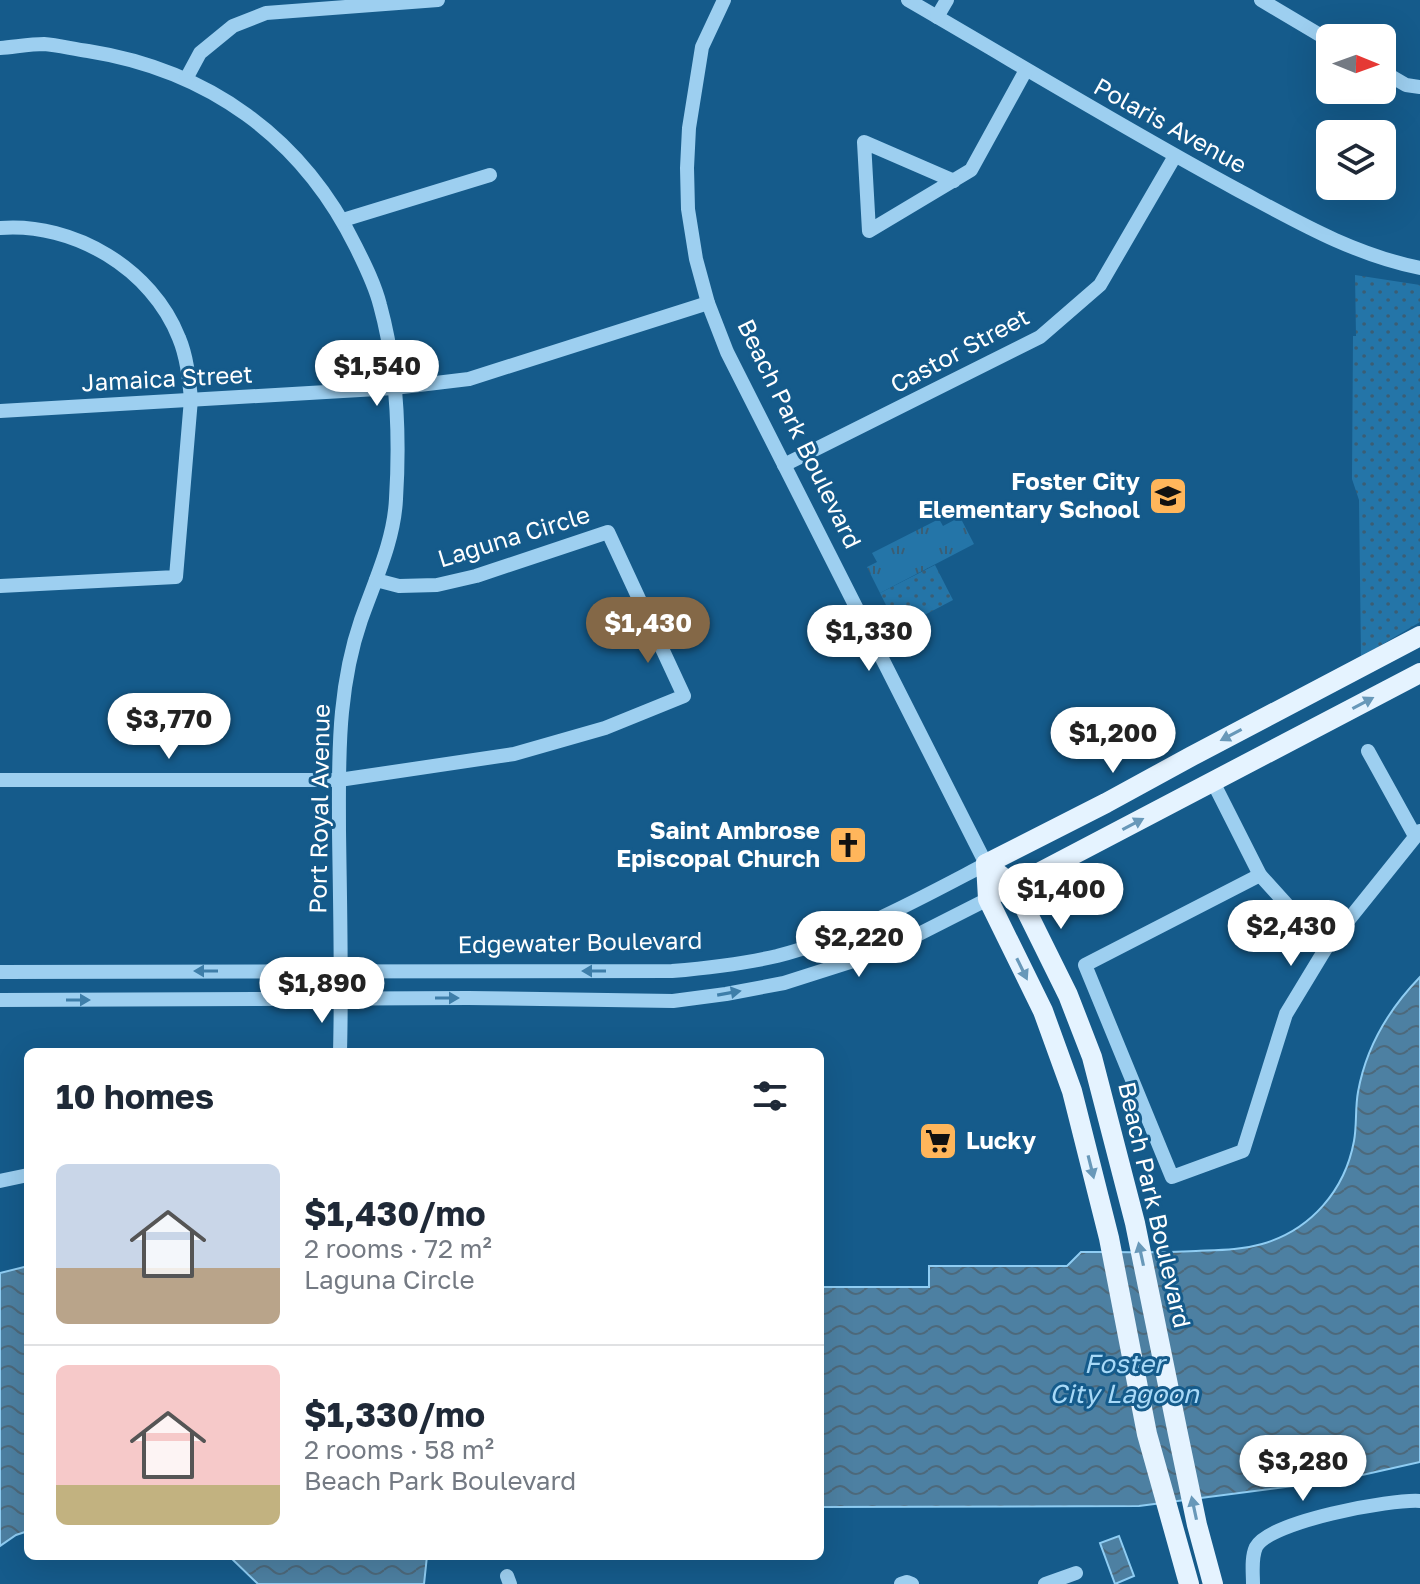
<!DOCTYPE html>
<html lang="en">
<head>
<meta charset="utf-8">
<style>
	body { margin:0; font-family:"Golos Text",sans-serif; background:#f2f2f3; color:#1f2937; height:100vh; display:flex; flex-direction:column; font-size:30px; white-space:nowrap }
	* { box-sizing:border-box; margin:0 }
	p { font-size:26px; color:#747a83 }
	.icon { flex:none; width:44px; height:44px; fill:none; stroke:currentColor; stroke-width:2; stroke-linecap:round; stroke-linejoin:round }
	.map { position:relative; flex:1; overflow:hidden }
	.drawer { position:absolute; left:24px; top:1048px; width:800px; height:512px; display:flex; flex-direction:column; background:#fff; border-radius:12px; box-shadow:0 8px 32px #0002 }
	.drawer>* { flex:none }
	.needle { width:52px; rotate:91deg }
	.fabs { position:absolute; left:1316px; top:24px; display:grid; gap:16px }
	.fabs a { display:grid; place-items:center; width:80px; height:80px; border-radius:12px; background:#fff; box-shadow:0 8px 32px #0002; font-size:40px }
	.price { position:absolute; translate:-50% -68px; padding:0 18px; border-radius:28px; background:#fff; color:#222; font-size:26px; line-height:52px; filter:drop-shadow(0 2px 4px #0008) }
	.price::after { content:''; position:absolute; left:50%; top:48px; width:24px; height:18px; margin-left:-12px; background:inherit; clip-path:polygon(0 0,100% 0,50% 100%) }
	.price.current { background:#846847; color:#fff }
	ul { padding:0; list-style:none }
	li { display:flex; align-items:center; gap:24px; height:200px; padding:0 32px }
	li+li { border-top:2px solid #e0e1e3 }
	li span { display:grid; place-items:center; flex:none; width:224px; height:160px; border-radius:12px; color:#555 }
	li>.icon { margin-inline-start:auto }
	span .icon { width:96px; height:96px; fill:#fffc; stroke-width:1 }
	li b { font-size:34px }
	h2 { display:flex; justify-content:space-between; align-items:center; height:96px; padding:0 32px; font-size:34px }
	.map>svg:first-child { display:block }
	.grass { fill:url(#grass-tufts) }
	.park { fill:url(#park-dots) }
	.water { fill:url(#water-waves); stroke:#8fcdf3; stroke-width:2 }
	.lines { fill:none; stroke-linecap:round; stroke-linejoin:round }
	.minor { stroke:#9dcff0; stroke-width:14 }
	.major { stroke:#e5f3ff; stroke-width:20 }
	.oneway { fill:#6898b9 }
	.oneway2 { fill:#3e7ea9 }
	.labels { text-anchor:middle; stroke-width:6; stroke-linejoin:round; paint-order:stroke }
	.street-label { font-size:24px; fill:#fff; stroke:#155b8b }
	.poi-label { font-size:24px; font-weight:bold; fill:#fff; stroke:#155b8b; text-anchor:end }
	.water-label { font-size:26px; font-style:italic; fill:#a8d9f7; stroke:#155b8b }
</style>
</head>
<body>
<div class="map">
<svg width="1420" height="1584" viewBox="0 0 1420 1584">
	<defs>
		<pattern id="grass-tufts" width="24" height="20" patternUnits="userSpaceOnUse" patternTransform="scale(2)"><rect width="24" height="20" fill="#2475a8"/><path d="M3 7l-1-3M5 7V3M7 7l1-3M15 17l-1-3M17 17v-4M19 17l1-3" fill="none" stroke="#3a5e75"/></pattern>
		<pattern id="park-dots" width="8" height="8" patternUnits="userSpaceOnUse" patternTransform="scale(2)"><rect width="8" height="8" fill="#2475a8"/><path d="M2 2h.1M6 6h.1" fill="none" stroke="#3a5e75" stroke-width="1.8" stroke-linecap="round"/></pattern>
		<pattern id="water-waves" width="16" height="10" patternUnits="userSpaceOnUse" patternTransform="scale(2)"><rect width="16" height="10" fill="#4d80a2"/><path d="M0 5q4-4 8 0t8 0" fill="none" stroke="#4d697b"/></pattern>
	</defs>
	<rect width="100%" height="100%" fill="#155b8b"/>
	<!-- grass -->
	<path class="grass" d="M960,517l14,27 -94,49 -13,-26 10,-5 -5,-9 67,-34 4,7z"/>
	<!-- park -->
	<g class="park">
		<path d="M1355,275l65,10v337l-59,35 -2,-157 -7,-21 1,-143h3z"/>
		<path d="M935,565l18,35 -55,29 -18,-36z"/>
	</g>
	<!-- water -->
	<g class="water">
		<path d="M1420,977v485l-80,18 -201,26 -319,1v-220h109v-21h138l14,-14c38,0 76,1 115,-1 22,-1 45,-1 66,-7 49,-14 83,-54 92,-103 3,-16 1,-33 4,-49 8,-45 31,-83 62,-115z"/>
		<path d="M28,1266v265l-12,4 -16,11v-273z"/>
		<path d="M1119,1536l15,40 -19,8 -15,-41z"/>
		<path d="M229,1556h198l-3,28h-166z"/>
	</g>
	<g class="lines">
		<!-- minor -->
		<g class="minor">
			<path d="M908,0c109,63 217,129 328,189 60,32 116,65 184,79"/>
			<path d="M1261,0l69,41"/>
			<path d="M937,17l10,-17"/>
			<path d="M0,48c14,-1 30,-4 44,-4 14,1 29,5 44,7 120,19 214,86 268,196 9,18 19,38 24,58 17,62 20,130 16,194 -2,42 -21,81 -35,121 -10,29 -16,61 -19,92 -4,40 -3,80 -3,119 1,74 3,148 1,221"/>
			<path d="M1382,71l24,14 14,2"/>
			<path d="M186,79l14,-26 33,-27 33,-13 172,-13"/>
			<path d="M954,181l-90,-39 5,89 102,-61 55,-100"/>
			<path d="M343,220l147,-45"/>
			<path d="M0,228c74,-6 152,41 179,110 8,19 10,41 12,61l-15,178 -176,9"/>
			<path d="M0,411l394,-23 75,-9 239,-76"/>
			<path d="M784,465l256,-128 60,-52 75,-129"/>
			<path d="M1368,751l47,85"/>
			<path d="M0,780h339l175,-26 91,-26 79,-32 -76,-164 -132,44 -39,9 -38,1 -23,-6"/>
			<path d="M1213,782l47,93 66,73"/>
			<path d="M1260,875l-175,90 87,212 71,-26 43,-137 40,-66 94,-117"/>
			<path d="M0,972l672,-1c35,-3 70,-7 105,-15 74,-19 142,-57 209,-92l-259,-512 -19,-49 -12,-44 -8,-50 -1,-41 2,-40 13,-81 22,-47"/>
			<path d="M0,1000l468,-2 205,3 53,-7 58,-11 91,-29 44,-20 69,-35"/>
			<path d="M0,1181l28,-6"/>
			<path d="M507,1576l3,8"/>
			<path d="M901,1584l6,-2 5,2"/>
			<path d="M1045,1584l31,-11"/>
			<path d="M1253,1584c0,-12 -2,-26 3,-37 14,-26 135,-48 164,-46"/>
		</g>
		<!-- major -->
		<g class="major">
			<path d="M986,864l28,22 54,109 24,62 43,166 43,211 19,91 16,59"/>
			<path d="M986,864l2,35 55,112 29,80 37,147 38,196 42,150"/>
			<path d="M986,864l120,-61 86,-47 228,-120"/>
			<path d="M1002,892l418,-219"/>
		</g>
	</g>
	<!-- one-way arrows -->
	<defs><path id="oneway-solid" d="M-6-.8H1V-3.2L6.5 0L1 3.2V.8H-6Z" transform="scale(2)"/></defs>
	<g class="oneway">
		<use href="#oneway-solid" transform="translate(1363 703) rotate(-28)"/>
		<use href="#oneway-solid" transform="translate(1231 735) rotate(152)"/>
		<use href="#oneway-solid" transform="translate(1133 824) rotate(-28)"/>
		<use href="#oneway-solid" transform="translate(1022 969) rotate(64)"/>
		<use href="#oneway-solid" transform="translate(1091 1167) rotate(76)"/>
		<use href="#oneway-solid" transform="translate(1141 1254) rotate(-102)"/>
		<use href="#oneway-solid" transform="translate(1194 1508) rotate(-102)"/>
	</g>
	<g class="oneway2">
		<use href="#oneway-solid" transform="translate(206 971) rotate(-180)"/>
		<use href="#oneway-solid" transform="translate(594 971) rotate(180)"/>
		<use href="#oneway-solid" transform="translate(729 993) rotate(-10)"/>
		<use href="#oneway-solid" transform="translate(447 998)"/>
		<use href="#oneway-solid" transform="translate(78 1000)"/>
	</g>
	<!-- icons -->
	<defs>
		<g id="school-square" transform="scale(2)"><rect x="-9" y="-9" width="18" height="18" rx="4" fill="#ffb65b" stroke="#155b8b"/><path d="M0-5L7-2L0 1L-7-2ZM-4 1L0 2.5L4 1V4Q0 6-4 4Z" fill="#111"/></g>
		<g id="church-square" transform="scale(2)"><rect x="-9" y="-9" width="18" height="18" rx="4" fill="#ffb65b" stroke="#155b8b"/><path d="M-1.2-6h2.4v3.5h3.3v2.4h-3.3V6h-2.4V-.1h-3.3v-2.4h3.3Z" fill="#111"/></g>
		<g id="supermarket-square" transform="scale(2)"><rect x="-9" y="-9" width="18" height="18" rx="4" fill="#ffb65b" stroke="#155b8b"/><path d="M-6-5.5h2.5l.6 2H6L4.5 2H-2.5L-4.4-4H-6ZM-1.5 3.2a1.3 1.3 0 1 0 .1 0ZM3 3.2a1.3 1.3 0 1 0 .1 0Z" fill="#111"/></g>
	</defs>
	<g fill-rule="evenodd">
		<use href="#school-square" x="1168" y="496"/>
		<use href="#church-square" x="848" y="845"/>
		<use href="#supermarket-square" x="938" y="1141"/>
	</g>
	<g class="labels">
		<!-- street labels -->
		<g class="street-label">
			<text transform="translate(1170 126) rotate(29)" y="8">Polaris Avenue</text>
			<text transform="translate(960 351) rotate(-28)" y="8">Castor Street</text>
			<text transform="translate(167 379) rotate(-3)" y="8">Jamaica Street</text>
			<text transform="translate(799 434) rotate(64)" y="8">Beach Park Boulevard</text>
			<text transform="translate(514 537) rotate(-17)" y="8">Laguna Circle</text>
			<text transform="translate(320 809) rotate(-89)" y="8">Port Royal Avenue</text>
			<text transform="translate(580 943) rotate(-1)" y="8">Edgewater Boulevard</text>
			<text transform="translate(1154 1205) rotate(77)" y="8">Beach Park Boulevard</text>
		</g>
		<!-- poi labels -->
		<g class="poi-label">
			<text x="1140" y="490">Foster City<tspan x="1140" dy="28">Elementary School</tspan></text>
			<text x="820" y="839">Saint Ambrose<tspan x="820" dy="28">Episcopal Church</tspan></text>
			<text x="966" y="1149" text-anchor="start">Lucky</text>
		</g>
		<!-- water labels -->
		<g class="water-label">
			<text x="1124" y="1373">Foster<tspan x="1124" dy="30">City Lagoon</tspan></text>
		</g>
	</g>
</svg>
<div class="fabs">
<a><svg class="needle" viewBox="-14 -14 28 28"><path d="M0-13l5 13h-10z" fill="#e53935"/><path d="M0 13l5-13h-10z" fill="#747a83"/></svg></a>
<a><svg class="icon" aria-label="layers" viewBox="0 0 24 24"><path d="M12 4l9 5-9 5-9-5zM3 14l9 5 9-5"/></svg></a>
</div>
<b class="price" style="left:377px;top:408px">$1,540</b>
<b class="price current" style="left:648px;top:665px">$1,430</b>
<b class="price" style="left:869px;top:673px">$1,330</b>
<b class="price" style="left:169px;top:761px">$3,770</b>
<b class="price" style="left:1113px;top:775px">$1,200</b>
<b class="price" style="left:1061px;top:931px">$1,400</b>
<b class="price" style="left:1291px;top:968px">$2,430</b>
<b class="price" style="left:859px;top:979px">$2,220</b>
<b class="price" style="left:322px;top:1025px">$1,890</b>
<b class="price" style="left:1303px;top:1503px">$3,280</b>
<section class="drawer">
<h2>10 homes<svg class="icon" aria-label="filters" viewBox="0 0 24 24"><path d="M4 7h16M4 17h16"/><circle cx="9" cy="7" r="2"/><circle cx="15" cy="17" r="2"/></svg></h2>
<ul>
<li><span style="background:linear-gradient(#c9d6e8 65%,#b9a48a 0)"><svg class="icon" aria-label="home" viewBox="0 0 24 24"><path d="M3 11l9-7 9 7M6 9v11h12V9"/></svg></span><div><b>$1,430/mo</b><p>2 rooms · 72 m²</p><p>Laguna Circle</p></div></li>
<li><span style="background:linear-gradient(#f6c9c9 75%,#c2b280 0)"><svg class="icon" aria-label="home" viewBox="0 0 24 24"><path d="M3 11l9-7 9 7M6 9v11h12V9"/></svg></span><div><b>$1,330/mo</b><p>2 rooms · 58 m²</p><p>Beach Park Boulevard</p></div></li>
</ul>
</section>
</div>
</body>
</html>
